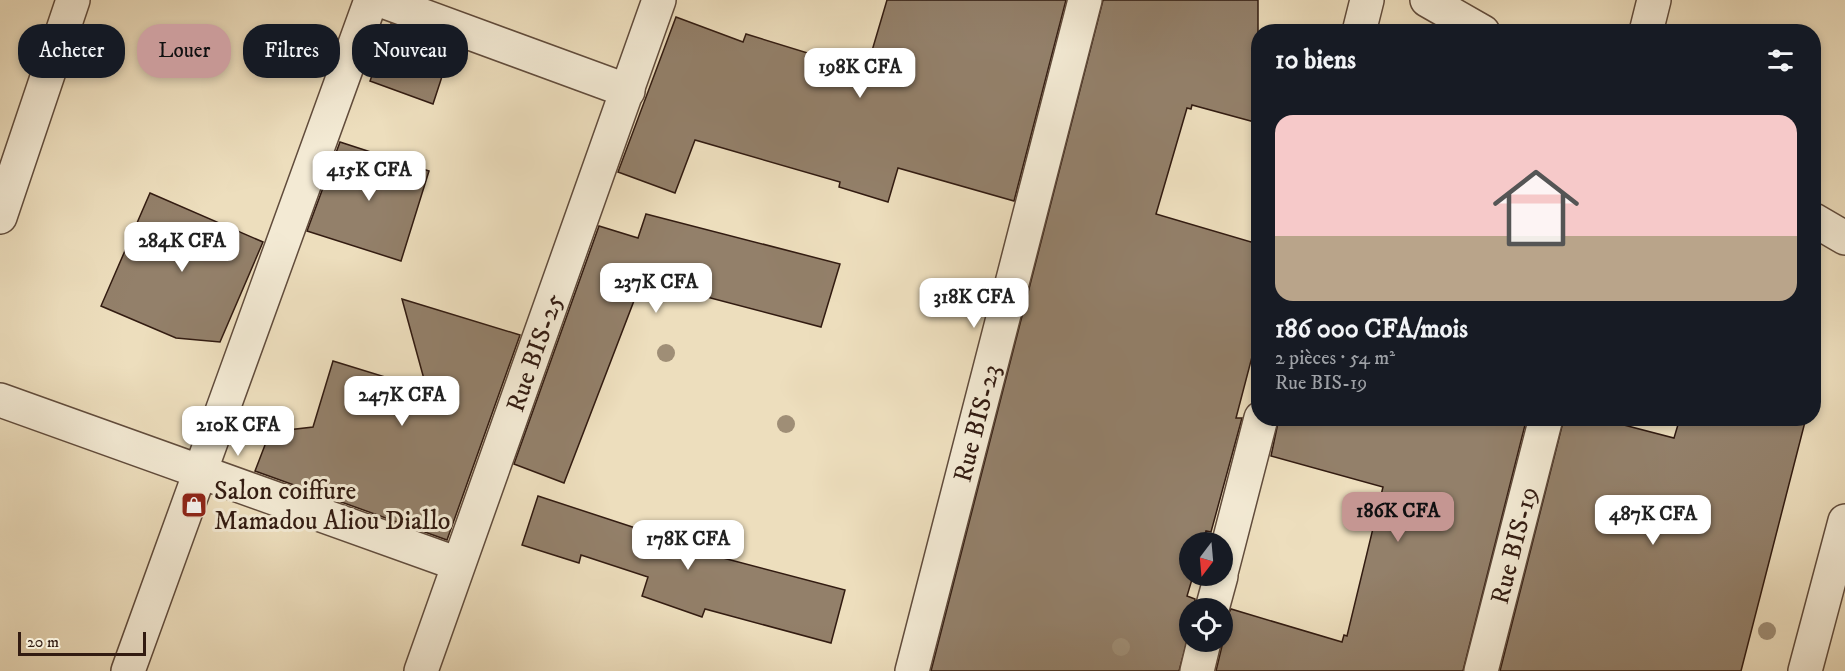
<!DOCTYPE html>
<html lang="fr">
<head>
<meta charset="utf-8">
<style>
	body { margin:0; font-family:"IM FELL DW Pica",serif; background:#20242c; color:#f1f3f6; height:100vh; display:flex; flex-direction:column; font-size:22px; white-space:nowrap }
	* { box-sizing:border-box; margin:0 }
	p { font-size:20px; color:#9ea1a6 }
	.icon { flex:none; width:33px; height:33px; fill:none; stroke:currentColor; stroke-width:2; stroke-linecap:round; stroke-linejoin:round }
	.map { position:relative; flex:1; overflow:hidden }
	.details { position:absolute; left:1251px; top:24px; width:570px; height:402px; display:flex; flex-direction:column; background:#171b24; border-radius:24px; box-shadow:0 3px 9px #0003 }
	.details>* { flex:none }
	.banner { position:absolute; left:18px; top:24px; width:570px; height:54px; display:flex; gap:12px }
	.needle { width:39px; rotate:196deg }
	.tools { position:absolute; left:1179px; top:532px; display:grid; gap:12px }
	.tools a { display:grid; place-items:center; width:54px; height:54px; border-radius:50%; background:#171b24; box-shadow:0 3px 9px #0003; font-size:30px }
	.scale { position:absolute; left:18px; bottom:15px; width:128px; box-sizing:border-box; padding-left:6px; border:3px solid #321b11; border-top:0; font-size:16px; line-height:21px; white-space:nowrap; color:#321b11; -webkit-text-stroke:4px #f3ead4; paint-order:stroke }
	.price { position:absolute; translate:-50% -51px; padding:0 14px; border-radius:12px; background:#fff; color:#222; font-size:20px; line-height:39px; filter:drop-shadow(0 2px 3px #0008) }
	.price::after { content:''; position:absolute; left:50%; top:36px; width:18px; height:14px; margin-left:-9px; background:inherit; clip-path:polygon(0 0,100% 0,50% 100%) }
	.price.selected { background:#c59692; color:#111 }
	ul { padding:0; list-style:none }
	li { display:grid; align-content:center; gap:12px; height:318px; padding:0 24px }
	li span { display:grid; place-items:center; height:186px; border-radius:18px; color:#555 }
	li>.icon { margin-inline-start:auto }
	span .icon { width:108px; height:108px; fill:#fffc; stroke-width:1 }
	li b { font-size:26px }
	h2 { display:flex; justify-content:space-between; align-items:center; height:72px; padding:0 24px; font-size:26px }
	.chip { padding:0 21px; border-radius:24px; background:#171b24; box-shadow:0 3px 9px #0003; font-size:21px; line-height:54px }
	.chip.selected { background:#c59692; color:#111 }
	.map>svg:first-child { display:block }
	.building { fill:#93806a; stroke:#321b11; stroke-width:1.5 }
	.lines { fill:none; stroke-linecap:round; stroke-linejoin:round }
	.street-casing { stroke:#614c3c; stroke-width:36 }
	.street { stroke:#f3ead4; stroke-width:33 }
	.tree { fill:#9f8e76 }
	.labels { text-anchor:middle; stroke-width:6; stroke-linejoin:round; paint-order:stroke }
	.street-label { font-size:26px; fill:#321b11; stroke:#f3ead4 }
	.poi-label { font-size:26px; fill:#321b11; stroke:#f3ead4; text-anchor:start }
</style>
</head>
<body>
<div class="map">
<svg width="1845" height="671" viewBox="0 0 1845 671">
	<rect width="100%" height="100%" fill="#eddebd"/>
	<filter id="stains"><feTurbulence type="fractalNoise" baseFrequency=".00333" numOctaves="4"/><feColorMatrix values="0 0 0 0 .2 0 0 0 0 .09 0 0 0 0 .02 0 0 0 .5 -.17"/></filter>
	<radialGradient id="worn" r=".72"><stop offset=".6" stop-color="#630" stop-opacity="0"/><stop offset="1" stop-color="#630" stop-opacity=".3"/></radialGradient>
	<!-- building -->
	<g class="building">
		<path d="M887,0h179l-52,201 -116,-33 -10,34 -49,-15 1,-5 -145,-42 -20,53 -57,-21 58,-155 67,25 3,-8 120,37z"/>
		<path d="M1103,0h155v123l-66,-18 -1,4 -4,-1 -31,106 102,30v90l-22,84h6l-31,114 -5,-1 -3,12h-13v33h3l-6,20 8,3 -1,10h-4v22l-11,40h-248z"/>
		<path d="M391,24l61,22 -19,58 -63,-23z"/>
		<path d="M340,142l89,29 -28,90 -94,-30z"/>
		<path d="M150,193l113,49 -43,100 -44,-4 -75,-32z"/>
		<path d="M646,214l194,50 -19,63 -179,-47 -78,203 -50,-19 85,-238 39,12z"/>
		<path d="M402,299l118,36 -73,205 -192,-69 15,-39 43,-5 20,-66 94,29z"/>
		<path d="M1279,418h222l24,7 -62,246h-247l6,-25v-22l9,-15 111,33 2,-7 3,1 36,-149 -112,-31z"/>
		<path d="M1564,418h33l77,20 6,-20h126l-65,253h-241z"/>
		<path d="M538,496l125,41 4,-10 60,21 -4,10 122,32 -14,53 -126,-34 -3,8 -60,-21 6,-19 -67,-22 -2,8 -57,-18z"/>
	</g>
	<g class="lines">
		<!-- street casing -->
		<g class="street-casing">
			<g id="street">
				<path d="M380,0l248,91"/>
				<path d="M1427,0l56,32"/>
				<path d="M1359,32l8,-32"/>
				<path d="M1646,32l8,-32"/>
				<path d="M0,217l73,-217"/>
				<path d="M1814,220l31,18"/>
				<path d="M0,400l458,164"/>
				<path d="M1222,569l39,-151"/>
				<path d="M1212,609l9,-33"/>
				<path d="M128,671l243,-671"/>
				<path id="s1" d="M421,671l238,-671"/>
				<path id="s2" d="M912,671l173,-671"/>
				<path d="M1197,671l7,-29"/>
				<path id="s3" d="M1481,671l65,-253"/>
				<path d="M1805,671l40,-150"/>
			</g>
		</g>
		<!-- street -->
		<use href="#street" class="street"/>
	</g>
	<!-- trees -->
	<g class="tree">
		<circle cx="666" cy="353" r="9"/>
		<circle cx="786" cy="424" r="9"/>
		<circle cx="1767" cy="631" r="9"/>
		<circle cx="1121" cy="647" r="9"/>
	</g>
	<!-- icons -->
	<defs>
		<g id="shop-square" transform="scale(1.35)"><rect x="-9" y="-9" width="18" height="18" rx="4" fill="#8f2418" stroke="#f3ead4"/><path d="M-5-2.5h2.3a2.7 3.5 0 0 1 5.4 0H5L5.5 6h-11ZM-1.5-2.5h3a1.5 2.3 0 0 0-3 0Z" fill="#fff"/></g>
	</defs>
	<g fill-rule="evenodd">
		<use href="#shop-square" x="194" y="505"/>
	</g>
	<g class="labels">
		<!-- street labels -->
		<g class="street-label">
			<text dy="9" stroke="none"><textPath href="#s1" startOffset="338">Rue BIS-25</textPath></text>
			<text dy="9" stroke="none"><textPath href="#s2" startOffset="256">Rue BIS-23</textPath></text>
			<text dy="9" stroke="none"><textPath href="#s3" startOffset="130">Rue BIS-19</textPath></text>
		</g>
		<!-- poi labels -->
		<g class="poi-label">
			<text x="214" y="499">Salon coiffure<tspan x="214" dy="30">Mamadou Aliou Diallo</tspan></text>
		</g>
	</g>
	<rect width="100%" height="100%" filter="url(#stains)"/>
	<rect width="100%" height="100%" fill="url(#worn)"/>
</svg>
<div class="tools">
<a><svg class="needle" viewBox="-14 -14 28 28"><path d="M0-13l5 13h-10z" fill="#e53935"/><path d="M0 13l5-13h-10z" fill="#9ea1a6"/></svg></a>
<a><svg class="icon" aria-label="locate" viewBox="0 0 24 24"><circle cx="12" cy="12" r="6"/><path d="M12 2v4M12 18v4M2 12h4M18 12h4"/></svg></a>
</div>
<div class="scale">20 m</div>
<b class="price" style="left:860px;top:99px">198K CFA</b>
<b class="price" style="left:369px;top:202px">415K CFA</b>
<b class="price" style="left:182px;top:273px">284K CFA</b>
<b class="price" style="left:656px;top:314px">237K CFA</b>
<b class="price" style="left:974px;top:329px">318K CFA</b>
<b class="price" style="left:402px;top:427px">247K CFA</b>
<b class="price" style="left:238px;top:457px">210K CFA</b>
<b class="price selected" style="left:1398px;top:543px">186K CFA</b>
<b class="price" style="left:1653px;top:546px">487K CFA</b>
<b class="price" style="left:688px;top:571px">178K CFA</b>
<div class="banner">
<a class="chip">Acheter</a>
<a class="chip selected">Louer</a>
<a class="chip">Filtres</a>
<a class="chip">Nouveau</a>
</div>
<section class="details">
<h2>10 biens<svg class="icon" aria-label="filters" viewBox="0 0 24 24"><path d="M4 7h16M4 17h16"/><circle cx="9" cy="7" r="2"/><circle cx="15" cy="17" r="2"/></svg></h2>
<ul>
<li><span style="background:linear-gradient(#f6c9c9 65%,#b9a48a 0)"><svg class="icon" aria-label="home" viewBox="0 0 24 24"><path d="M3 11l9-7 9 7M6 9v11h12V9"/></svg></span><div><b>186 000 CFA/mois</b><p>2 pièces · 54 m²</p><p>Rue BIS-19</p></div></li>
</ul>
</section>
</div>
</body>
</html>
